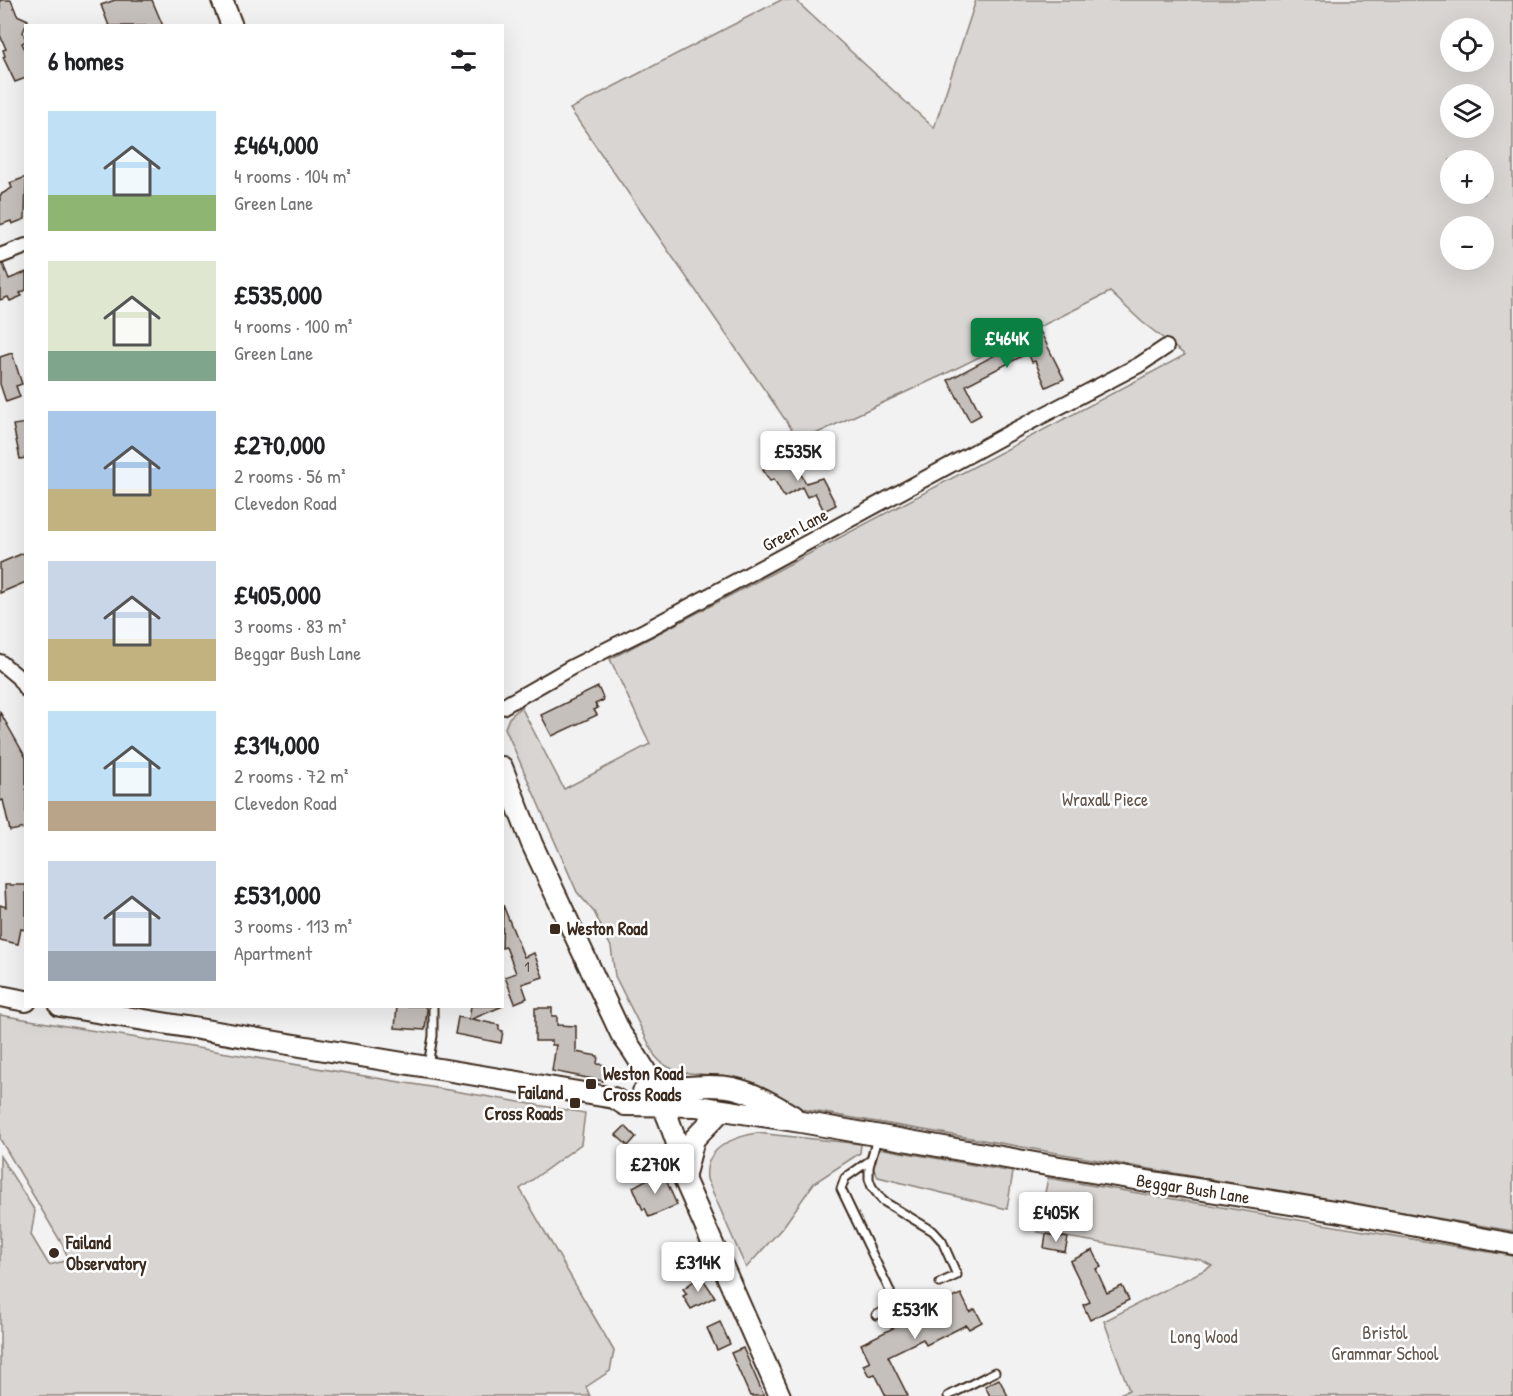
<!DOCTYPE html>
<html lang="en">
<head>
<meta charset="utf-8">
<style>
	body { margin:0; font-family:"Patrick Hand",sans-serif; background:#f6f6f6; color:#202124; height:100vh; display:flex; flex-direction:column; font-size:22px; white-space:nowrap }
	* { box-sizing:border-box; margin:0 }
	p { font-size:20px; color:#757577 }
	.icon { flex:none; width:33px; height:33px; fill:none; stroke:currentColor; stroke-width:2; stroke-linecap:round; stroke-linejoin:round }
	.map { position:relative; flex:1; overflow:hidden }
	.details { position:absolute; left:24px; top:24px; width:480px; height:984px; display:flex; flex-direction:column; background:#fff; border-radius:0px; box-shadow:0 6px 24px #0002 }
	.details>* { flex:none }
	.tools { position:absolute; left:1440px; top:18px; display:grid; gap:12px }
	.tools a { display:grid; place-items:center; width:54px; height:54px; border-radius:50%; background:#fff; box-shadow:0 6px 24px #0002; font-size:30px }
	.price { position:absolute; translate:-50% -51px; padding:0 14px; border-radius:6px; background:#fff; color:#222; font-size:20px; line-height:39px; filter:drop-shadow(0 2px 3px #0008) }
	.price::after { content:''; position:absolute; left:50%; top:36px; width:18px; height:14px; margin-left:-9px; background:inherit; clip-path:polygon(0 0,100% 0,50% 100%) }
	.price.on { background:#0b8043; color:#fff }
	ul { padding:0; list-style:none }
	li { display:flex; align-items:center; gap:18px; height:150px; padding:0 24px }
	li span { display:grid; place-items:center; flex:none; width:168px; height:120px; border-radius:0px; color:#555 }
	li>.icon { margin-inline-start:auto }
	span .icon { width:72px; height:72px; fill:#fffc; stroke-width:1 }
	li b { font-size:26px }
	h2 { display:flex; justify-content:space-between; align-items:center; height:72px; padding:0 24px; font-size:26px }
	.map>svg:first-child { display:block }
	.green { fill:#d8d5d2; stroke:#8a8078; stroke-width:1.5; fill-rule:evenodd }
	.building { fill:#c6c0bd; stroke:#3b2a1e; stroke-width:1.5 }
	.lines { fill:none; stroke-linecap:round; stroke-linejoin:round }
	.service-casing { stroke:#3b2a1e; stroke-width:11 }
	.minor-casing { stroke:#3b2a1e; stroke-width:18 }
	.secondary-casing { stroke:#3b2a1e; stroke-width:24 }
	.service { stroke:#fff; stroke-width:7 }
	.minor { stroke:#fff; stroke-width:14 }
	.secondary { stroke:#fff; stroke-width:20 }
	.poi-dot { fill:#3b2a1e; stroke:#fff; stroke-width:2 }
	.labels { text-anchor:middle; stroke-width:5; stroke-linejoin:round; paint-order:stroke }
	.number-label { font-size:15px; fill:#5e5046 }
	.street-label { font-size:18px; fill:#3b2a1e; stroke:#fff }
	.park-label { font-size:18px; fill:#62554b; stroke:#fff }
	.poi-label { font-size:18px; font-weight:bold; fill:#3b2a1e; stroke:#fff; text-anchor:start }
</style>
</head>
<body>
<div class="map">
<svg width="1513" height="1396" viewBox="0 0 1513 1396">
	<rect width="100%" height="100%" fill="#f3f2f2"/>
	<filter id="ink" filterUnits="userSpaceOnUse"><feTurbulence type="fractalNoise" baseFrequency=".0167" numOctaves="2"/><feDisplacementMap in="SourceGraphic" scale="12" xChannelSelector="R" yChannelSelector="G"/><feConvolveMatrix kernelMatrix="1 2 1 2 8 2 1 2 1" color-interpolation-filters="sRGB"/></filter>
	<g filter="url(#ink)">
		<!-- green -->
		<g class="green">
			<path d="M781,0h14l139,128 42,-128h537v1231l-712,-122c-19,-11 -40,-26 -63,-31 -28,-7 -63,3 -83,-22l-40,-80 -4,-29 -17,-35 -17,-20 -72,-164 4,-10 12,-11 43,82 86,-45 -40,-85 575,-304 -43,-33 -32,-30 -167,83 -143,66 -230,-332zM1450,28h34v34h-34zM1450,94h34v34h-34zM1450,160h34v34h-34zM1450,226h34v34h-34z"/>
			<path d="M0,1015l585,98 -4,31 -61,45 94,162 -4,20 -24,16 4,9h-590v-240l35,55 -4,24 18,30 20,-5 -7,-16 -62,-105z"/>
			<path d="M757,1133l104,11 -1,9 -46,30 -31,44 -37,41 -39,-89c-4,-30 25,-42 50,-46z"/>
			<path d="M878,1148l135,24 -6,37 -129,-32 -5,-9z"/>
			<path d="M1048,1178l465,78v140h-398l14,-6 -25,-69 108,-55 -11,-6 -164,-28z"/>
		</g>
		<!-- building -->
		<g class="building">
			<path d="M0,0h11l6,15 11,5 -5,12 3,9 -4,2 4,9v26l-11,4 -12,-25 2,-1 -2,-6 3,-1 -6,-14z"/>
			<path d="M115,0h37l11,26h-54l-8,-21z"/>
			<path d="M26,177l-1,42 -13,5 -1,-3 -11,4v-30l12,-7 -2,-5z"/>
			<path d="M3,264l6,15 17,-7v18l-6,3 2,3 -12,5 -2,-4 -8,3v-35z"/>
			<path d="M1040,331l24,48 -18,8 -11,-26 -3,1 -4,-9 -62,32 15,30 -11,6 -22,-41z"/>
			<path d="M12,353l10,31 -6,2 4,11 -14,5 -6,-18v-27z"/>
			<path d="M26,423v35l-6,1 -7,-34z"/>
			<path d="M790,455l16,28 16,-5 14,27 -12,6 -9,-18 -8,4 -5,-10 -18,10 -10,-18 -4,2 -7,-11z"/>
			<path d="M26,552v30l-26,11v-30z"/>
			<path d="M598,687l6,13 -9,4 3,4 -4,2 3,5 -45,21 -11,-21z"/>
			<path d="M0,712l26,46v70l-16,3 -7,-31 -3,1z"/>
			<path d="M5,885h21v45l-5,-1 -3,15 -18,-4v-35l6,2z"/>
			<path d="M503,905l21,52 10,-4 9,24 -21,7 5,14 -12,5 -10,-26 11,-4 -10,-26 -4,1z"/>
			<path d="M397,1006h27l3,3 -2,21 -30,-2z"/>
			<path d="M471,1006h32l-31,13 27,6v5l4,1 -2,12 -46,-9 3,-17 11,2z"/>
			<path d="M535,1008h17v8h5v9l19,1v26l22,4 -1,8 9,1 -3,16 -51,-10 4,-26h-4v-4h-17z"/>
			<path d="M625,1126l11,11 -8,9 -12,-11z"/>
			<path d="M662,1171l15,34 -28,12 -4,-9 -2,2 -10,-23z"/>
			<path d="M1046,1234l22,4 -3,14 -21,-4z"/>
			<path d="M1093,1250l8,17 -5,2 11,24 15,-7 7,14 -39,20 -7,-15 7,-3 -20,-41z"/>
			<path d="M701,1276l14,21 -24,12 -8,-13 4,-2 -4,-5z"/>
			<path d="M961,1294l9,18 5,-3 7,13 -13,7 -3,-4 -40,20 -3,-6 -35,17 20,40h-22l-11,-22 -6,2 -6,-11 7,-3 -9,-18z"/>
			<path d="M720,1322l10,22 -13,6 -10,-22z"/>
			<path d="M743,1348l21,48h-14l-19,-43z"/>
			<path d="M999,1379l9,17h-18l-5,-10z"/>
		</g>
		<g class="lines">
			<!-- service casing -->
			<g class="service-casing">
				<g id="service">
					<path d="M428,1065l5,-29v-30"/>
					<path d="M877,1138l-8,29v12l3,8 11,14 50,30 9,10 15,34 -17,8"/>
					<path d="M869,1161l-24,17 -4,11 49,102 3,16 -17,8"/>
					<path d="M948,1396l47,-24"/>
				</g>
			</g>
			<!-- minor casing -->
			<g class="minor-casing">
				<g id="minor">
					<path d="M0,256l26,-10"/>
					<path d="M0,662l18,15 8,12"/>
					<path d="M502,707l70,-40 74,-37 367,-199 126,-66 27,-18"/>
				</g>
			</g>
			<!-- secondary casing -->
			<g class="secondary-casing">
				<g id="secondary">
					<path d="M222,0l10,26"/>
					<path d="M502,767l30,77 89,190c31,41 54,91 64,142"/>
					<path d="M0,996l26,5"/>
					<path d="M60,1006l554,92 11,7 72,1 104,16 234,41 306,49 172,32"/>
					<path d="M643,1092c27,-3 63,-9 90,-4 20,4 42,17 60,28"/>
					<path d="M678,1165l102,231"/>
					<path d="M686,1170l8,-31 28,-29"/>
				</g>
			</g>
			<!-- service -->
			<use href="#service" class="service"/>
			<!-- minor -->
			<use href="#minor" class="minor"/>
			<!-- secondary -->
			<use href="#secondary" class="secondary"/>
		</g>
	</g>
	<!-- markers -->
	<g class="poi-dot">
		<rect x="549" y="923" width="12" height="12" rx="3"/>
		<rect x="585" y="1078" width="12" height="12" rx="3"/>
		<rect x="569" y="1097" width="12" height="12" rx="3"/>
		<circle cx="54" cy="1253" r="6"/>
	</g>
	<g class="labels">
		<!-- number labels -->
		<g class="number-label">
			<text x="527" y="972">1</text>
		</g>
		<!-- street labels -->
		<g class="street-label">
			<text transform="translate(795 530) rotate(-28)" y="6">Green Lane</text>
			<text transform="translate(1193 1189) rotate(9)" y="6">Beggar Bush Lane</text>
		</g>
		<!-- park labels -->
		<g class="park-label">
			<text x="1105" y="806">Wraxall Piece</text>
			<text x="1385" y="1339">Bristol<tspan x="1385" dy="21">Grammar School</tspan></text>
			<text x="1204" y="1343">Long Wood</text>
		</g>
		<!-- poi labels -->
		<g class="poi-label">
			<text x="567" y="935">Weston Road</text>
			<text x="603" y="1080">Weston Road<tspan x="603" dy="21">Cross Roads</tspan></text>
			<text x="563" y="1099" text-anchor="end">Failand<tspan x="563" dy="21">Cross Roads</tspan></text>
			<text x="66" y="1249">Failand<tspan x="66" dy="21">Observatory</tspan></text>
		</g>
	</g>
</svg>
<div class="tools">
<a><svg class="icon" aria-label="locate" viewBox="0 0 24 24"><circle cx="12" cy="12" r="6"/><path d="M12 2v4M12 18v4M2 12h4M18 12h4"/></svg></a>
<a><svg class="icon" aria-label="layers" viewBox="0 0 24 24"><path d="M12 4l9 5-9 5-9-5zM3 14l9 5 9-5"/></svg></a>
<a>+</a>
<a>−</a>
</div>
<b class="price on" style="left:1007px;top:369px">£464K</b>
<b class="price" style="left:798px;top:482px">£535K</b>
<b class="price" style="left:655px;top:1195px">£270K</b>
<b class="price" style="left:1056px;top:1243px">£405K</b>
<b class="price" style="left:698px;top:1293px">£314K</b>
<b class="price" style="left:915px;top:1340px">£531K</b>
<section class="details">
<h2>6 homes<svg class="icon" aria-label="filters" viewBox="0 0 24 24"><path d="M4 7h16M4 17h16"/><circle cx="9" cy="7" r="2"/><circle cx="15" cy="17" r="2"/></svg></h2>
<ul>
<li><span style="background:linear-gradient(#bfe0f5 70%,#8fb573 0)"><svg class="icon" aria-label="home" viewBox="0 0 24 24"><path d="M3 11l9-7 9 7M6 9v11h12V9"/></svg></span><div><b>£464,000</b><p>4 rooms · 104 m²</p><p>Green Lane</p></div></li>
<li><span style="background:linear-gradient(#dfe7d0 75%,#7fa58c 0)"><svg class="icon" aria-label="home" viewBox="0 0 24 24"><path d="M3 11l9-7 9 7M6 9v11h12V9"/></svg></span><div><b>£535,000</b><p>4 rooms · 100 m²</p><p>Green Lane</p></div></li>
<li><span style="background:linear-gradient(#a9c7e8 65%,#c2b280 0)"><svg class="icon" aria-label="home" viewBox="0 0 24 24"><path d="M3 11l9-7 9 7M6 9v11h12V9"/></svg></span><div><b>£270,000</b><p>2 rooms · 56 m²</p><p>Clevedon Road</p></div></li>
<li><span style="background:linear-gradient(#c9d6e8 65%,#c2b280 0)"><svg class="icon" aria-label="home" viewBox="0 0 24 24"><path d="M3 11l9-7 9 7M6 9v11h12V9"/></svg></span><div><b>£405,000</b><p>3 rooms · 83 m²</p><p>Beggar Bush Lane</p></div></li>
<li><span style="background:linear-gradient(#bfe0f5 75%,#b9a48a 0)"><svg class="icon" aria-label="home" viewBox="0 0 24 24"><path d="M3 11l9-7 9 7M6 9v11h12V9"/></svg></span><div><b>£314,000</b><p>2 rooms · 72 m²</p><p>Clevedon Road</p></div></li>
<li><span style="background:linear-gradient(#c9d6e8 75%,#9aa5b1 0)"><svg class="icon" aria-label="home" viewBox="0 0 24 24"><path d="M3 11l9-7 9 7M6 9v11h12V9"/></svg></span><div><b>£531,000</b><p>3 rooms · 113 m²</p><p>Apartment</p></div></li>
</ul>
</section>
</div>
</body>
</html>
